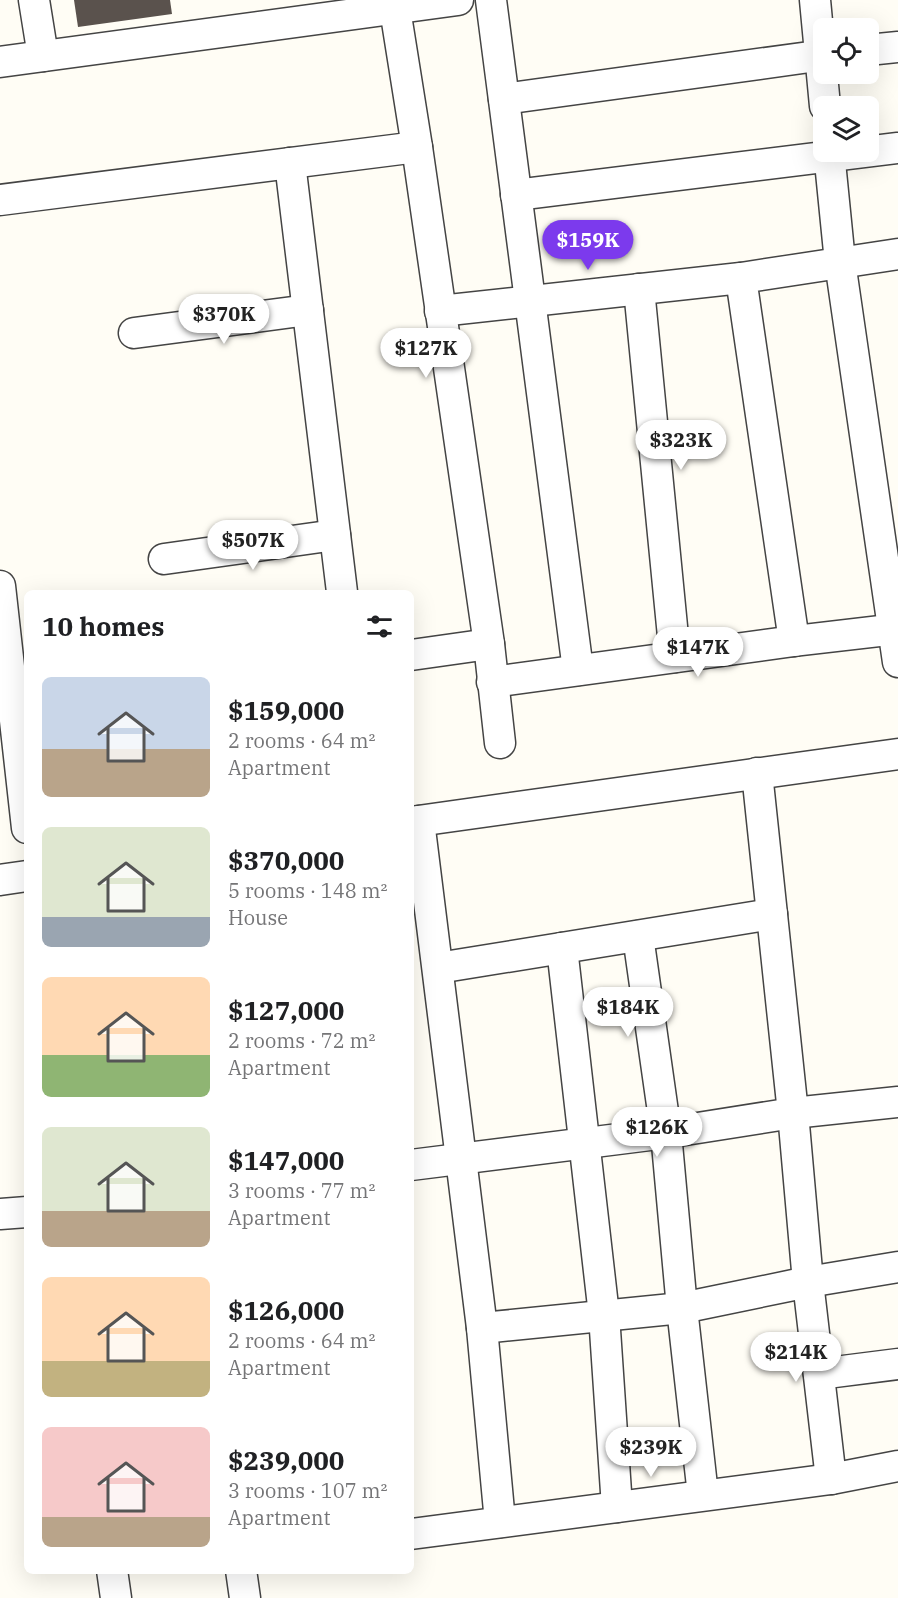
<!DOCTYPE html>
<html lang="en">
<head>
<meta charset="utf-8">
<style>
	body { margin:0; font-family:"IBM Plex Serif",serif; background:#f6f6f6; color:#202124; height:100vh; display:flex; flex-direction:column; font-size:22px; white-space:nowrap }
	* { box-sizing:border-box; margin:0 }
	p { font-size:20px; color:#757577 }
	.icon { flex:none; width:33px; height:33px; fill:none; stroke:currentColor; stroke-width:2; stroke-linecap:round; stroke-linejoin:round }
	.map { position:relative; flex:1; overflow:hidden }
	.panel { position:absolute; left:24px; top:590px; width:390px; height:984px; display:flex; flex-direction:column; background:#fff; border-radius:9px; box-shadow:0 6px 24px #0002 }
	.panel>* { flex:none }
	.tools { position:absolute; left:813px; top:18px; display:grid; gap:12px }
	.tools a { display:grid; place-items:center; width:66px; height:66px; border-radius:9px; background:#fff; box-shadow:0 6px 24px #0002; font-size:30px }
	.price { position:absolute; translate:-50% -51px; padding:0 14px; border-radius:21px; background:#fff; color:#222; font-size:20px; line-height:39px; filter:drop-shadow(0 2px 3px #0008) }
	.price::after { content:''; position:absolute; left:50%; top:36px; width:18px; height:14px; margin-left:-9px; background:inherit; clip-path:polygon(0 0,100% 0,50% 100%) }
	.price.on { background:#7c3aed; color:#fff }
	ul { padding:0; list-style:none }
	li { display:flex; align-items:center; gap:18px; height:150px; padding:0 18px }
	li span { display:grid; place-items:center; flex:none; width:168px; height:120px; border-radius:9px; color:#555 }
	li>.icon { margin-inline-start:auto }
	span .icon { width:72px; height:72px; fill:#fffc; stroke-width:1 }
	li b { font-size:26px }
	h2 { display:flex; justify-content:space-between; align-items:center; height:72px; padding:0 18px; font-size:26px }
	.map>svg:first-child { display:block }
	.building { fill:#5a524d }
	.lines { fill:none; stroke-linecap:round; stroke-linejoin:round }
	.minor-casing { stroke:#444; stroke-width:33 }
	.minor { stroke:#fff; stroke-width:30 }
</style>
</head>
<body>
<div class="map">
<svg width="898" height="1598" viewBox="0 0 898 1598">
	<rect width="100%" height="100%" fill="#fffdf5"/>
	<!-- building -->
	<path class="building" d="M74,0h96l2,14 -94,13z"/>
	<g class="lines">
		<!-- minor casing -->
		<g class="minor-casing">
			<g id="minor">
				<path d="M34,0l9,56"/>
				<path d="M491,0l87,670"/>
				<path d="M815,0l10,106"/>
				<path d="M395,9l22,138 72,497 11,99"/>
				<path d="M868,50l30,-3"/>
				<path d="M0,62l458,-62"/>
				<path d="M504,99l320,-44"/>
				<path d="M829,152l11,110 58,400"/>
				<path d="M290,163l52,429"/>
				<path d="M516,195l382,-47"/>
				<path d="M0,200l417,-53"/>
				<path d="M639,289l36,368"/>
				<path d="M440,311l301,-33"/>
				<path d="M134,333l174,-23"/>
				<path d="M164,559l171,-24"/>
				<path d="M0,586l27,242"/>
				<path d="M794,641l-53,-363 157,-24"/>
				<path d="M411,655l78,-11"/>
				<path d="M492,682l302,-41 104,-12"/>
				<path d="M757,773l36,340 15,169 23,197"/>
				<path d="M419,821l63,507 18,194"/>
				<path d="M411,822l487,-68"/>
				<path d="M0,880l27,-4"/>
				<path d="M638,936l28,197 16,175 21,187"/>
				<path d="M562,948l42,367 13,192"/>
				<path d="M438,968l334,-54"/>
				<path d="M411,1165l255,-32 127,-20 105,-11"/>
				<path d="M0,1214l27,-2"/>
				<path d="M482,1328l200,-20 126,-26 90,-15"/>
				<path d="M819,1374l79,-10"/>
				<path d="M411,1534l420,-55 67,-13"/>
				<path d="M112,1570l4,28"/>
				<path d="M241,1570l4,28"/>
			</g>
		</g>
		<!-- minor -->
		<use href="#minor" class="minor"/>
	</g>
</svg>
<div class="tools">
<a><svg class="icon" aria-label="locate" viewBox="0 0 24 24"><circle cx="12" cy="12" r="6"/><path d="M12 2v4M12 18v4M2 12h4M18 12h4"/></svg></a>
<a><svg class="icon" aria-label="layers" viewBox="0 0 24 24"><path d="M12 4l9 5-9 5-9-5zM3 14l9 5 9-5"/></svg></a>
</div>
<b class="price on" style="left:588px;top:271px">$159K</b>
<b class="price" style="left:224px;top:345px">$370K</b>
<b class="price" style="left:426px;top:379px">$127K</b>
<b class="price" style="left:681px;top:471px">$323K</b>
<b class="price" style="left:253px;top:571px">$507K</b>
<b class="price" style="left:698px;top:678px">$147K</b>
<b class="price" style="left:628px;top:1038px">$184K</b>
<b class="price" style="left:657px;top:1158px">$126K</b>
<b class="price" style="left:796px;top:1383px">$214K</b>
<b class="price" style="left:651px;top:1478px">$239K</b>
<section class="panel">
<h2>10 homes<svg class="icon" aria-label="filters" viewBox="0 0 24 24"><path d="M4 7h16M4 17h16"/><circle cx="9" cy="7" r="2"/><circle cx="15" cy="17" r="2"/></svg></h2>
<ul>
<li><span style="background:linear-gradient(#c9d6e8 60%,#b9a48a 0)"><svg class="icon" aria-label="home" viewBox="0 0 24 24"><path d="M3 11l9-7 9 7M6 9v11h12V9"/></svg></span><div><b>$159,000</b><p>2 rooms · 64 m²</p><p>Apartment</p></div></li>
<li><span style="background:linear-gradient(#dfe7d0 75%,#9aa5b1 0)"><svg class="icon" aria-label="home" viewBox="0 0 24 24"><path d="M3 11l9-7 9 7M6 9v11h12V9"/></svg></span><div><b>$370,000</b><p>5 rooms · 148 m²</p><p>House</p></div></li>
<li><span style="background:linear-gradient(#ffd9b3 65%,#8fb573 0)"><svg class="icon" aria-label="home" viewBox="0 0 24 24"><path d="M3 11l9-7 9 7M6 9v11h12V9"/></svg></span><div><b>$127,000</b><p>2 rooms · 72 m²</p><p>Apartment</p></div></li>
<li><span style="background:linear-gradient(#dfe7d0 70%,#b9a48a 0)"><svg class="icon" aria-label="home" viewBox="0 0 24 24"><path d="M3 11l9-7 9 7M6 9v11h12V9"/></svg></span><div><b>$147,000</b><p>3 rooms · 77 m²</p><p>Apartment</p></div></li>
<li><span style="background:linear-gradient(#ffd9b3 70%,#c2b280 0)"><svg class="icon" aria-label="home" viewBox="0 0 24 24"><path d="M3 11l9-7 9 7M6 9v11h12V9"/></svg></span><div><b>$126,000</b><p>2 rooms · 64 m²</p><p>Apartment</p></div></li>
<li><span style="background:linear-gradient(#f6c9c9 75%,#b9a48a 0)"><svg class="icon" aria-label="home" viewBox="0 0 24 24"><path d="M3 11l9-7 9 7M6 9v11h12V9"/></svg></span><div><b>$239,000</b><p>3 rooms · 107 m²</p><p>Apartment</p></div></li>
</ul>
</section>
</div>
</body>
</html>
